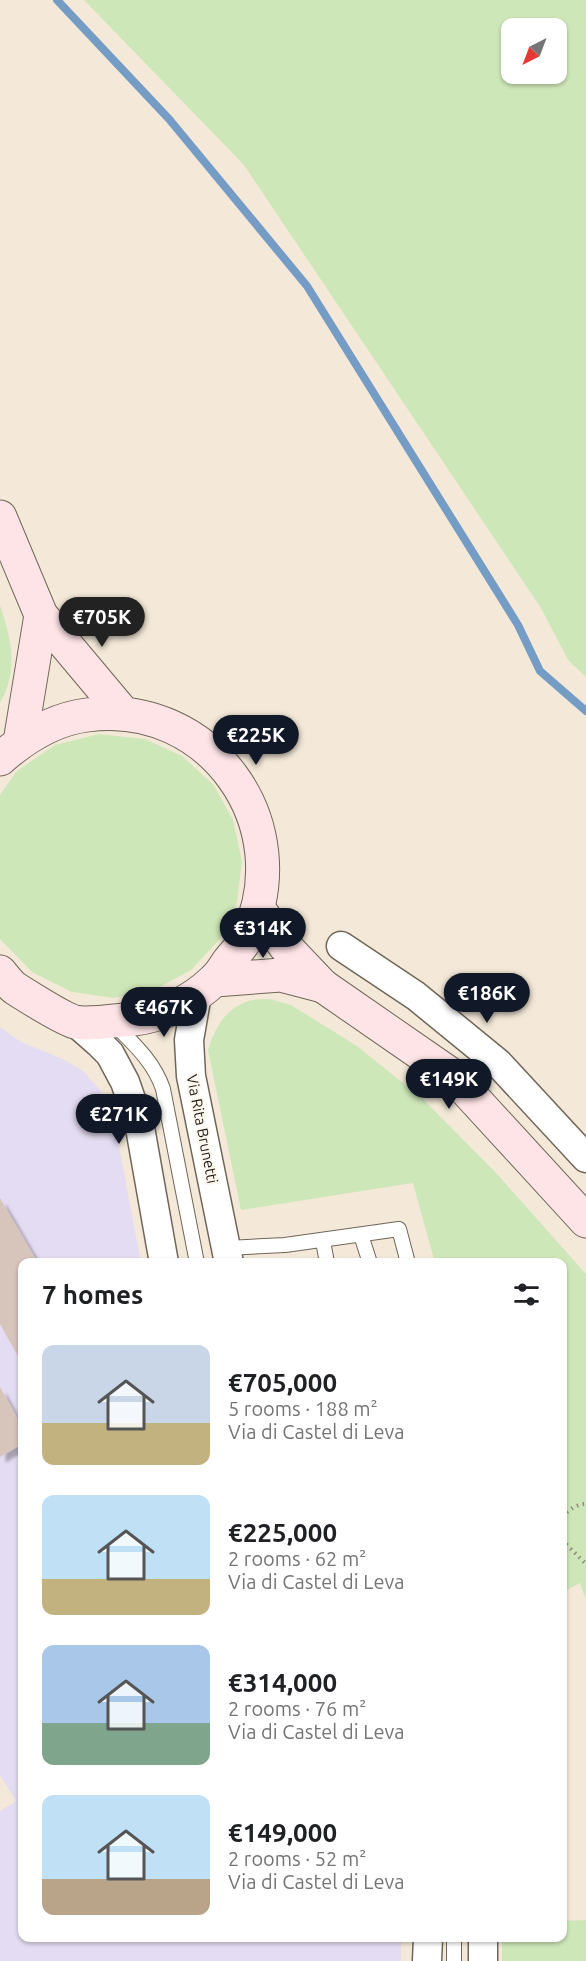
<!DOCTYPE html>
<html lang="en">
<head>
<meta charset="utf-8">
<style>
	body { margin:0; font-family:Ubuntu,sans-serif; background:#f2f2f2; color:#202124; height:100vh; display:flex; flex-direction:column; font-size:22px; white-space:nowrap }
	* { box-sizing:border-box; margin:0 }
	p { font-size:20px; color:#757577 }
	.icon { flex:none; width:33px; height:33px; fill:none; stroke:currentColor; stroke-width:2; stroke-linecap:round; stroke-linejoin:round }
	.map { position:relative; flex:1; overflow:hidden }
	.side { position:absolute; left:18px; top:1258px; width:549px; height:684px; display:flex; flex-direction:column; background:#fff; border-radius:12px; box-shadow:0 2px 4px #0004 }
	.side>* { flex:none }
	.needle { width:39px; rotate:222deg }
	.fabs { position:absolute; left:501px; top:18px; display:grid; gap:12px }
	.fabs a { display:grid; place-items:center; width:66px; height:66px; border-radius:12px; background:#fff; box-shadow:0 2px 4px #0004; font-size:30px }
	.price { position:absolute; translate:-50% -51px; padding:0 14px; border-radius:21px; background:#111827; color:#fff; font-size:20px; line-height:39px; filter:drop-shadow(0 2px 3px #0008) }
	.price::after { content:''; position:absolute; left:50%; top:36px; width:18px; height:14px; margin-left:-9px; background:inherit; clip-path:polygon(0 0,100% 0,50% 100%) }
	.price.current { background:#222; color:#fff }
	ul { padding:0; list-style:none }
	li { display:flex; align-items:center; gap:18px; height:150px; padding:0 24px }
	li span { display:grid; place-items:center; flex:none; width:168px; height:120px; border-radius:12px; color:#555 }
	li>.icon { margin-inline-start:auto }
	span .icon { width:72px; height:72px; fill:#fffc; stroke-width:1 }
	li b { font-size:26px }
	h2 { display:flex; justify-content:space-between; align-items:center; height:72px; padding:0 24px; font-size:26px }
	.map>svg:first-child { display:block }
	.education { fill:#e4dcf2 }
	.green { fill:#cee7b8; fill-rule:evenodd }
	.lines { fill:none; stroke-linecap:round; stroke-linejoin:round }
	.stream { stroke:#749cc5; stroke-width:8 }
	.building { fill:#d7c4bb; filter:url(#shadow) }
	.lane-casing { stroke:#6f6658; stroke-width:16 }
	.street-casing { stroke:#6f6658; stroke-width:31 }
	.secondary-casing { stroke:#6f6658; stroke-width:35 }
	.path { stroke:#91897e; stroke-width:4; stroke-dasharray:1.5 4.5; stroke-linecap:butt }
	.lane { stroke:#fff; stroke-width:14 }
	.street { stroke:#fff; stroke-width:28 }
	.secondary { stroke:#fee4e6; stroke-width:33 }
	.labels { text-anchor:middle; stroke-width:4.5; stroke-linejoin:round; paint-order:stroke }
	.street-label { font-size:15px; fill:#211d18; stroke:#fef7ed }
</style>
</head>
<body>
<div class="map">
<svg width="586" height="1961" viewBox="0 0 586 1961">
	<defs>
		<filter id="shadow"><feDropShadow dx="5.5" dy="5.5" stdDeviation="1.5" flood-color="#0004"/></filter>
	</defs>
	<rect width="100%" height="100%" fill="#f4e9d9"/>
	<!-- education -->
	<path class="education" d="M0,1027l21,15 42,17 20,12 17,19 15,35 26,138h-119v675h379v23h-401v-150l16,-10 -16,-26z"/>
	<!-- green -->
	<g class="green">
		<path d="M84,0h502v677l-18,-17 -27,-52 -297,-443zM556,28v46h-44v-46z"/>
		<path d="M0,605c11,34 19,64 0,98z"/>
		<path d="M99,734l46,5 37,17 31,28 20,36 9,41 -5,41 -18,38 -28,30 -37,20 -40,8 -42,-6 -40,-20 -32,-33v-144l17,-24 38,-26z"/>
		<path d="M270,999l21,6 66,41 67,54 75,76 87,98v326l-6,-17 -17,9 -1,-329h-127l-22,-80 -172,27 -33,-160c7,-21 15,-39 38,-48 7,-3 17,-3 24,-3z"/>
		<path d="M586,1920v41h-84v-23h60l1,-17z"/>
	</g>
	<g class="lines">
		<!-- stream -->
		<path class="stream" d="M57,0l112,119 138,167 211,339 22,46 46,40"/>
	</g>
	<!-- building -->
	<g class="building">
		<path d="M0,1198l38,65h-16v100l-22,-39z"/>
		<path d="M0,1387l22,39v18l-22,13z"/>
	</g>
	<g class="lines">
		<!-- lane casing -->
		<g class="lane-casing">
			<g id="lane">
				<path d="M115,1025c19,19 39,37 48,64l34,174"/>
				<path d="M361,1235l9,28"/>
				<path d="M323,1241l4,22"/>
				<path d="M227,1248l58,-3 114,-16 9,34"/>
				<path d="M454,1961v-23"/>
			</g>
		</g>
		<!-- street casing -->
		<g class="street-casing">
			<g id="street">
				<path d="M341,946l75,50 82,67 88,95"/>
				<path d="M197,994l-8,46 2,36 38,187"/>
				<path d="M75,1022l24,21 11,11 15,28 14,40 25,141"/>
				<path d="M483,1938v23"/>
				<path d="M427,1961l1,-23"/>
			</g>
		</g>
		<!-- secondary casing -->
		<g class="secondary-casing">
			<g id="secondary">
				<path d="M0,517l41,98 83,99"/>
				<path d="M20,742l21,-127"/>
				<path d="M0,759c25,-22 54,-40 87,-44 124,-17 213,111 160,222 -4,9 -13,17 -19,25 -4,6 -8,13 -14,18 -20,20 -52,36 -80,39 -14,1 -47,6 -59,3 -11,-3 -48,-26 -59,-33 -6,-4 -11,-11 -16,-17"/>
				<path d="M258,908l27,38 38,40 130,90 133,145"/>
				<path d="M215,980l66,-5 42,11"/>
			</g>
		</g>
		<!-- path -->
		<g class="path">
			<path d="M562,1516c7,-6 15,-12 24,-12"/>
			<path d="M562,1540l24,24"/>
		</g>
		<!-- lane -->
		<use href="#lane" class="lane"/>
		<!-- street -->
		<use href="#street" class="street"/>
		<!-- secondary -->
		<use href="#secondary" class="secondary"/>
	</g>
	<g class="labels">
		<!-- street labels -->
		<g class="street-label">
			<text transform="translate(202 1129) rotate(79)" y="5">Via Rita Brunetti</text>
		</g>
	</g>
</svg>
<div class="fabs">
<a><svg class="needle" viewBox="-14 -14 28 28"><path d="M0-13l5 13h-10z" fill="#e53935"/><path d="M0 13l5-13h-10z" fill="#757577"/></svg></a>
</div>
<b class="price current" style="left:102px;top:648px">€705K</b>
<b class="price" style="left:256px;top:766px">€225K</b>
<b class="price" style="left:263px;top:959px">€314K</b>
<b class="price" style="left:487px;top:1024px">€186K</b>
<b class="price" style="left:164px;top:1038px">€467K</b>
<b class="price" style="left:449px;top:1110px">€149K</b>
<b class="price" style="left:119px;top:1145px">€271K</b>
<section class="side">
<h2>7 homes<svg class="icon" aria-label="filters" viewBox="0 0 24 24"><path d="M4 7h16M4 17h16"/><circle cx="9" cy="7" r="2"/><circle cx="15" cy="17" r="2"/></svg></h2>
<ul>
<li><span style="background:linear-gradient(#c9d6e8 65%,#c2b280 0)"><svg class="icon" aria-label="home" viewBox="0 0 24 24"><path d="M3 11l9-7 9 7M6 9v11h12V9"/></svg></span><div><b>€705,000</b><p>5 rooms · 188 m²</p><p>Via di Castel di Leva</p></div></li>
<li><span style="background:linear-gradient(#bfe0f5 70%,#c2b280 0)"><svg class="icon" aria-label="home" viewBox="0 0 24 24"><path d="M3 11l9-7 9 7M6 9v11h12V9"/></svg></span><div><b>€225,000</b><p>2 rooms · 62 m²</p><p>Via di Castel di Leva</p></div></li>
<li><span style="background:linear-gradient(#a9c7e8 65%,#7fa58c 0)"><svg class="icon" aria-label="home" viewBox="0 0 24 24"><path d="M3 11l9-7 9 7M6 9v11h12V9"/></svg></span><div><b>€314,000</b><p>2 rooms · 76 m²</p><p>Via di Castel di Leva</p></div></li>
<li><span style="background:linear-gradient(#bfe0f5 70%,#b9a48a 0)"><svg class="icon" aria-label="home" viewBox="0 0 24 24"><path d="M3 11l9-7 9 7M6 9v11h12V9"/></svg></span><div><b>€149,000</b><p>2 rooms · 52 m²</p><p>Via di Castel di Leva</p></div></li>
</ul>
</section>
</div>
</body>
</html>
